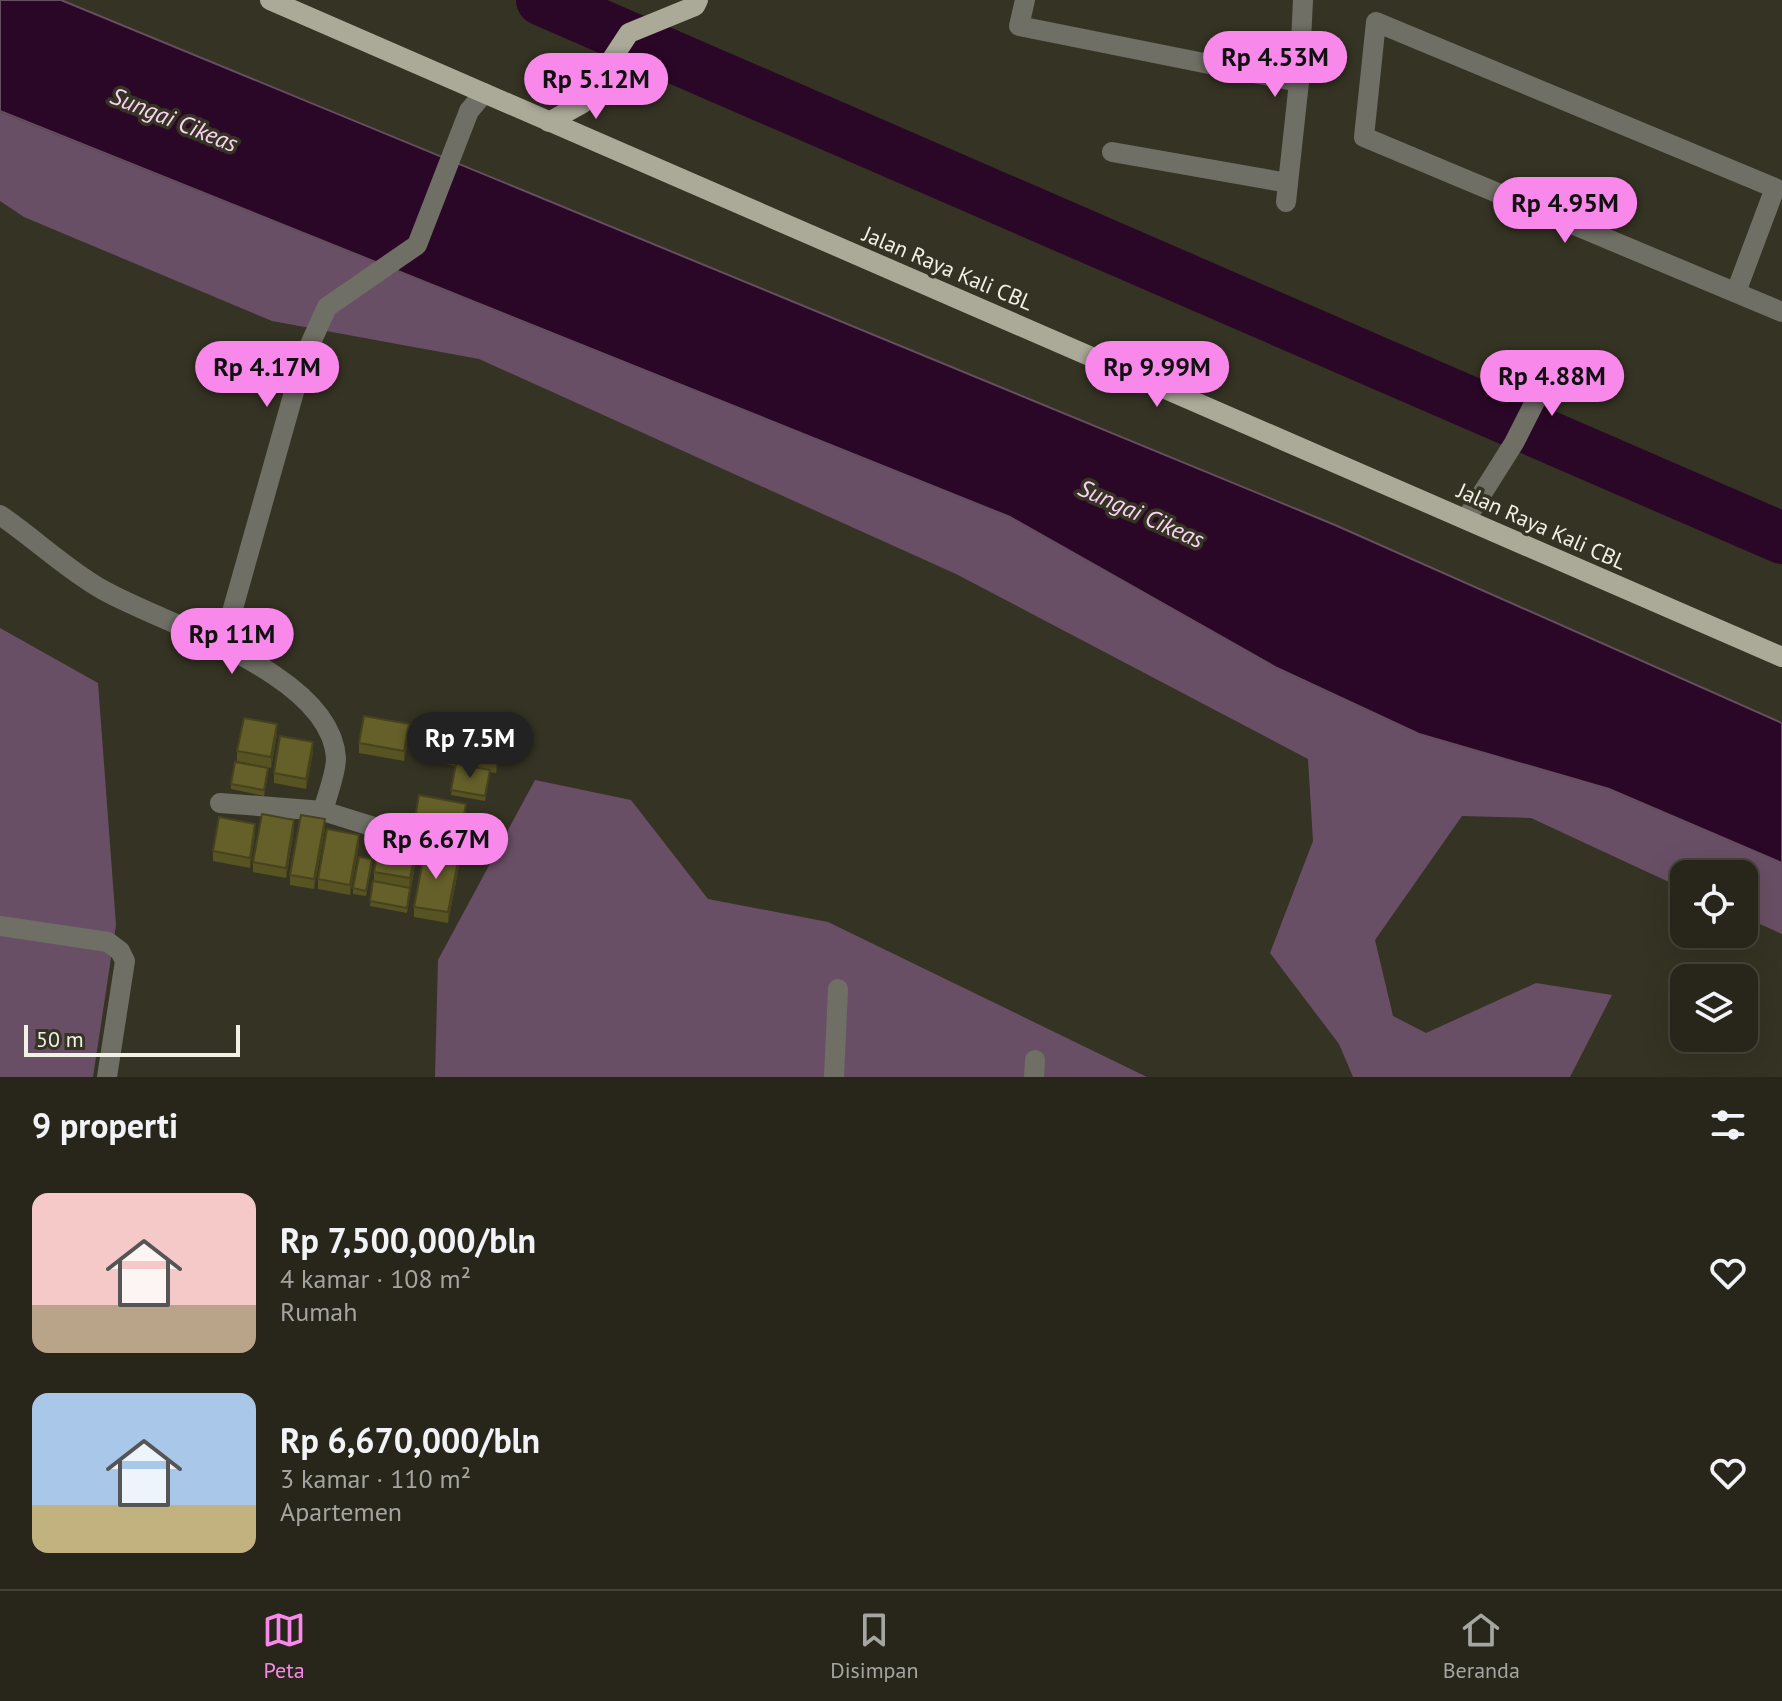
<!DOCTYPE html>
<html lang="id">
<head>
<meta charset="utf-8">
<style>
	body { margin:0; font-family:"PT Sans",sans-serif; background:#302e23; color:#f1f3f6; height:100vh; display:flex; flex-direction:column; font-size:30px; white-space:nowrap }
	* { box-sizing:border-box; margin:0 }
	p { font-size:26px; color:#a5a5a2 }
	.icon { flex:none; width:44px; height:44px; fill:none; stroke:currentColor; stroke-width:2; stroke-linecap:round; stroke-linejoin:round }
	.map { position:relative; height:1077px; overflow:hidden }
	.sheet { display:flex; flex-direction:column; background:#28261a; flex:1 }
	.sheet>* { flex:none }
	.buttons { position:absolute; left:1670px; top:860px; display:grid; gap:16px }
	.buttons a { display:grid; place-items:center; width:88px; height:88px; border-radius:16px; background:#28261a; box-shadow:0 8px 32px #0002,0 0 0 2px #444339; font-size:40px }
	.scale { position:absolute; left:24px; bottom:20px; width:216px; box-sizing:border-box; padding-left:8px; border:4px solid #f1f1e6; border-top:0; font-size:22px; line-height:28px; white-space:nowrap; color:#f1f1e6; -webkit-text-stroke:6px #353323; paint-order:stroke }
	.price { position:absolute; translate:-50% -68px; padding:0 18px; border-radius:28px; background:#f888ea; color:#111; font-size:26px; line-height:52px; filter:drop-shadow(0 2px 4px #0008) }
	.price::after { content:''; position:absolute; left:50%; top:48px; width:24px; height:18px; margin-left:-12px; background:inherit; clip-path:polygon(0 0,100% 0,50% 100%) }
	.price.active { background:#222; color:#fff }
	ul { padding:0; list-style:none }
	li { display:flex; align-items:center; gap:24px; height:200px; padding:0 32px }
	li span { display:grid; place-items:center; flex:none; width:224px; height:160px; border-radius:16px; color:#555 }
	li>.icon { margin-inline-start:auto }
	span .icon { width:96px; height:96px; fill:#fffc; stroke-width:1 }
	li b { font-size:34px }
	h2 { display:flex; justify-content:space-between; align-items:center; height:96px; padding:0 32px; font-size:34px }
	.tab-bar { display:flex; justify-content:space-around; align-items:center; height:112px; border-top:2px solid #444339; background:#28261a; font-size:22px; color:#a5a5a2 }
	.tab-bar a { display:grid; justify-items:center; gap:4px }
	.tab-bar .active { color:#f888ea }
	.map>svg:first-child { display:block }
	.green { fill:#694f65 }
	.water { fill:#2b0727; stroke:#664d60; stroke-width:2 }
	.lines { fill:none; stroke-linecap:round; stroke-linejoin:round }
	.river { stroke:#2b0727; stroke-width:52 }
	.minor { stroke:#6f6f66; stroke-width:20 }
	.major { stroke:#aba998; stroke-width:20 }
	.wall { fill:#575323 }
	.shaded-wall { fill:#47431d }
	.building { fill:#656029; stroke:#47431d; stroke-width:2 }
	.labels { text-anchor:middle; stroke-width:7; stroke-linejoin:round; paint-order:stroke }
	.street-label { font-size:22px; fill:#f1f1e6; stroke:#353323 }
	.water-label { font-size:24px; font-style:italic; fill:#fbd2f4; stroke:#353323 }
</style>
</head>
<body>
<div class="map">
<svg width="1782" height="1077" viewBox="0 0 1782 1077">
	<rect width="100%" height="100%" fill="#353323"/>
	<!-- green -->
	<g class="green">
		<path d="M0,112l1010,405 267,151 142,66 168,46 195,83v71l-38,-17v-43h-60v15l-153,-71 -69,-2 -87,124 18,76 33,17 110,-50 76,12 -42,82h-217l-14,-33 -69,-91 43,-112 -5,-82 -352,-185 -477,-215 -207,-38 -248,-104 -24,-16z"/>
		<path d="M0,628l98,55 18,242 -23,152h-93z"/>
		<path d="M535,780l96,20 77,99 120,23 319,155h-712l3,-117z"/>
	</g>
	<!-- water -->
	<path class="water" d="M0,0h61l1274,525 447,198v140l-173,-74 -190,-55 -142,-66 -267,-151 -1010,-406z"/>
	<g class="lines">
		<!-- river -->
		<path class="river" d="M542,0l1240,538"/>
		<!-- minor -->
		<g class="minor">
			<path d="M1025,0l-6,26 280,56"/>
			<path d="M1112,152l176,31"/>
			<path d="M1286,202l13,-120 4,-82"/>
			<path d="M1736,292l39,-104 -399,-166 -12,115 418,175"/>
			<path d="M0,515c34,23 67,55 103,75 62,35 228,83 233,168 0,16 -9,37 -13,53l80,25"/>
			<path d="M1466,519l48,-76 36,-71"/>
			<path d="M223,644l80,-284 24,-53 90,-62 52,-134 15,-18"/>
			<path d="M220,803l103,8"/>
			<path d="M0,926l108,16 12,9 5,10 -18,116"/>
			<path d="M834,1077l4,-88"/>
			<path d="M1034,1077l1,-17"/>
		</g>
		<!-- major -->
		<g class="major">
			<path d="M270,0l1512,657"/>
			<path d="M549,122l34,-19 46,-70 66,-27 3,-6"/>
		</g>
	</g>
	<!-- wall -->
	<g class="wall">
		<path d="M277,734l-6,34 -34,-7v-10z"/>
		<path d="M409,734l-5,27 -45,-8v-10z"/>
		<path d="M501,746l-5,27 -6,-1 -5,29 -34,-6 5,-29 -21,-4v-10z"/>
		<path d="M313,752l-7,37 -32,-6v-10z"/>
		<path d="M268,773l-4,23 -33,-7v-5z"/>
		<path d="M466,814l-6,34 -47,-9v-10z"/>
		<path d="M325,829l-11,60 -24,-4v-10z"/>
		<path d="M294,830l-8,48 -33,-6v-10z"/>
		<path d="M255,834l-5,34 -37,-7v-10z"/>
		<path d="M359,845l-9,50 -32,-6v-10z"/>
		<path d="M416,858l-9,55 -37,-7 4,-24v-10z"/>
		<path d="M372,865l-6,31 -13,-2v-6z"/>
		<path d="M459,866l-11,57 -34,-6v-10z"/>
	</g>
	<!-- shaded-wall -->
	<g class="shaded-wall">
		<path d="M277,724v10l-6,34v-11z"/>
		<path d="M409,724v10l-5,27v-10z"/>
		<path d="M501,736v10l-5,27v-10z"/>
		<path d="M313,742v10l-7,37v-10z"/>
		<path d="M466,804v10l-6,34v-11z"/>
		<path d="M325,819v10l-11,60v-10z"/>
		<path d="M294,820v10l-8,48v-10z"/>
		<path d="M255,824v10l-5,34v-10z"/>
		<path d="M359,835v10l-9,50v-10z"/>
		<path d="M416,847v11l-9,55 3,-35z"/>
		<path d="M459,856v10l-11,57v-11z"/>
	</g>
	<!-- building -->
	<g class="building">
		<path d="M364,716l45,8 -5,27 -45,-8z"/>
		<path d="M244,718l33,6 -6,33 -34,-6z"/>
		<path d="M441,725l60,11 -5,27 -61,-11z"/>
		<path d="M280,736l33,6 -7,37 -32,-6z"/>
		<path d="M235,762l33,6 -4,22 -33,-6z"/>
		<path d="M456,764l34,6 -5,26 -34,-6z"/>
		<path d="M419,795l47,9 -6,33 -47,-8z"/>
		<path d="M262,814l32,6 -8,48 -33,-6z"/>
		<path d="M301,815l24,4 -11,60 -24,-4z"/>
		<path d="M219,817l36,7 -5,34 -37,-7z"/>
		<path d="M327,829l32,6 -9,50 -32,-6z"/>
		<path d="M380,841l36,6 -6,31 -36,-6z"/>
		<path d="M425,850l34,6 -11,56 -34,-5z"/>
		<path d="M359,857l13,2 -6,32 -13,-3z"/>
		<path d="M373,881l37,7 -3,20 -37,-7z"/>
	</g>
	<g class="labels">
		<!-- street labels -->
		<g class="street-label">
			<text transform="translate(948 268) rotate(23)" y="8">Jalan Raya Kali CBL</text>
			<text transform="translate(1542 526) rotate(24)" y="8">Jalan Raya Kali CBL</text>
		</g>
		<!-- water labels -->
		<g class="water-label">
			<text transform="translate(174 120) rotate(22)" y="8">Sungai Cikeas</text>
			<text transform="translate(1141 514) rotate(24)" y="8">Sungai Cikeas</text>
		</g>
	</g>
</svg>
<div class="buttons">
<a><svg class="icon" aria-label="locate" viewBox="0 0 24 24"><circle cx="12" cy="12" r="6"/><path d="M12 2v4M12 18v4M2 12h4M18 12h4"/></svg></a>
<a><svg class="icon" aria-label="layers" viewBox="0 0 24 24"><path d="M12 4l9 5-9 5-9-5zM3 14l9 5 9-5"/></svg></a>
</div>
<div class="scale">50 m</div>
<b class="price" style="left:1275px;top:99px">Rp 4.53M</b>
<b class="price" style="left:596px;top:121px">Rp 5.12M</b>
<b class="price" style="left:1565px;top:245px">Rp 4.95M</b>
<b class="price" style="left:267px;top:409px">Rp 4.17M</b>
<b class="price" style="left:1157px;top:409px">Rp 9.99M</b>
<b class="price" style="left:1552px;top:418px">Rp 4.88M</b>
<b class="price" style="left:232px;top:676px">Rp 11M</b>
<b class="price active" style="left:470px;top:780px">Rp 7.5M</b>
<b class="price" style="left:436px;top:881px">Rp 6.67M</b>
</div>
<section class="sheet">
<h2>9 properti<svg class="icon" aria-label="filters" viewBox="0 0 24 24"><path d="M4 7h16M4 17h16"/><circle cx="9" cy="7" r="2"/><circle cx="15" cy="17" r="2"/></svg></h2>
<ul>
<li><span style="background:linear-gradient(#f6c9c9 70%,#b9a48a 0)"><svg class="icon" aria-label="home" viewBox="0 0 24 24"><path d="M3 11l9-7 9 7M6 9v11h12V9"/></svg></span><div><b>Rp 7,500,000/bln</b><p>4 kamar · 108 m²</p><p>Rumah</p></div><svg class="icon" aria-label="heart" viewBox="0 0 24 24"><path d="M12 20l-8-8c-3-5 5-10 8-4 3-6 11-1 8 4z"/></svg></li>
<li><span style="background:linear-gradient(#a9c7e8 70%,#c2b280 0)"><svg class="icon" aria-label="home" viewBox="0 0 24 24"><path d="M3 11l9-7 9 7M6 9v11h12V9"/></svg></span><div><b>Rp 6,670,000/bln</b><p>3 kamar · 110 m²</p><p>Apartemen</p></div><svg class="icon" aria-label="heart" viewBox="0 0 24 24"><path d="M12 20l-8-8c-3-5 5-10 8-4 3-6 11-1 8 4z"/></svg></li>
</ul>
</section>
<nav class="tab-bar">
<a class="active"><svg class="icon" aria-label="map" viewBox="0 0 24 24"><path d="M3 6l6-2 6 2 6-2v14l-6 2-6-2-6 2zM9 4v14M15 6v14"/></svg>Peta</a>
<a><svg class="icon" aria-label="saved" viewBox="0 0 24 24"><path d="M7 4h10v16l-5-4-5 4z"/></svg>Disimpan</a>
<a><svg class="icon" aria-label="home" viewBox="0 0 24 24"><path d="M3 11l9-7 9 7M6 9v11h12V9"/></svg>Beranda</a>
</nav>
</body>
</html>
